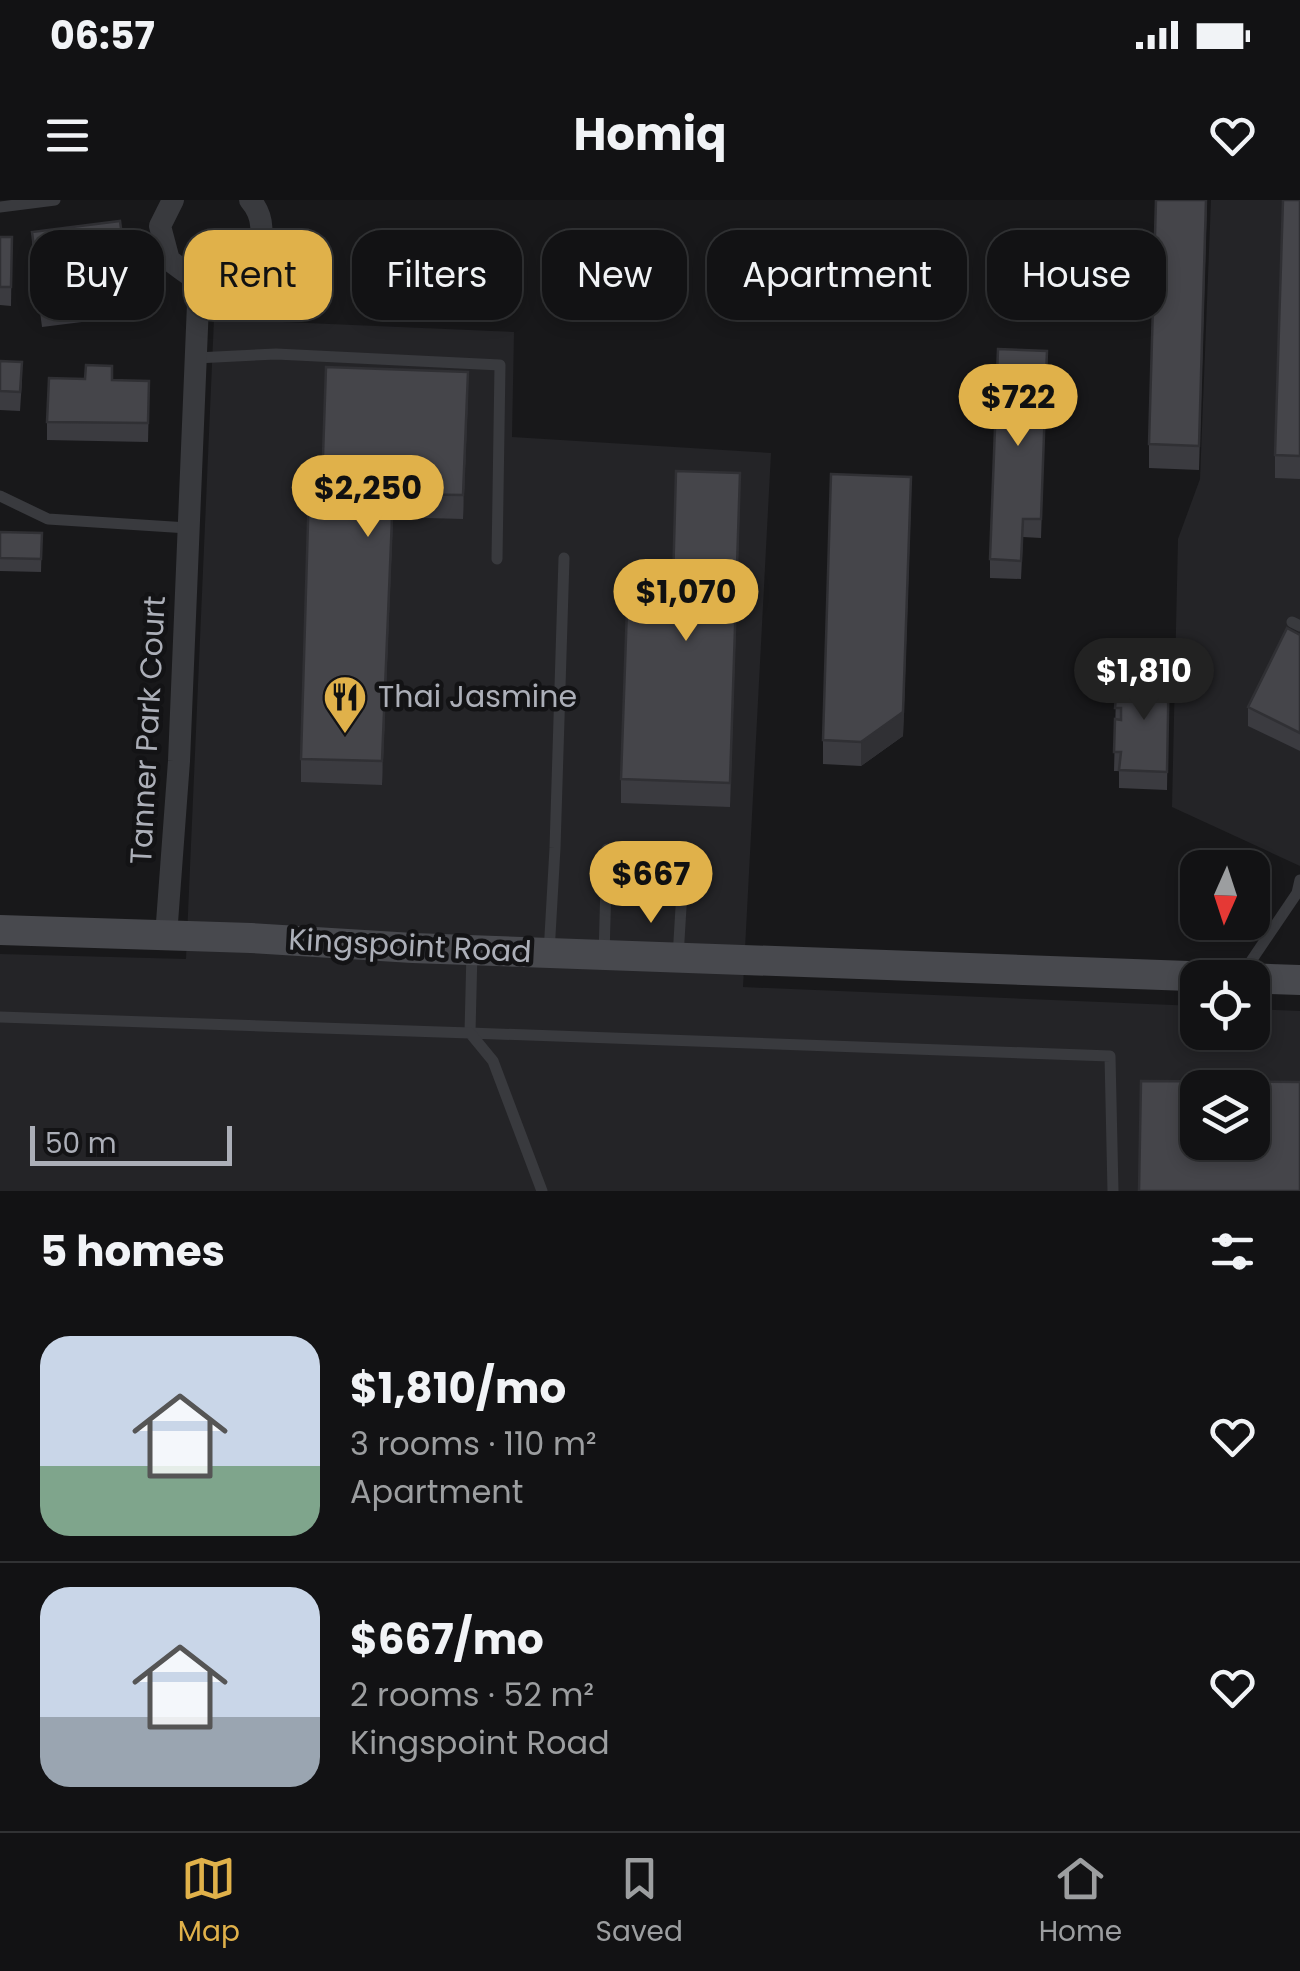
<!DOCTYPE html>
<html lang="en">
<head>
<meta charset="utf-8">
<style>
	body { margin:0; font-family:Poppins,sans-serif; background:#1f2022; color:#f1f3f6; height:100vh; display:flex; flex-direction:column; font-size:38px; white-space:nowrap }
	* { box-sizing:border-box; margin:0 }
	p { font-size:32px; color:#9c9ea0 }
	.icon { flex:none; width:55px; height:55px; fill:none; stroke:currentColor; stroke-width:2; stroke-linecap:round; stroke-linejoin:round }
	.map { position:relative; height:991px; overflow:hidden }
	.sheet { display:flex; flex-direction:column; background:#121214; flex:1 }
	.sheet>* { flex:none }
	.top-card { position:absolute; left:30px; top:30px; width:1240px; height:90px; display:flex; gap:20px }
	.needle { width:65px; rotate:183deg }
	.tools { position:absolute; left:1180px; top:650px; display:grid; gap:20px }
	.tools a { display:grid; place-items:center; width:90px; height:90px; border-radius:20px; background:#121214; box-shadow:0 5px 15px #0003,0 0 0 2px #313234; font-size:50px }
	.scale { position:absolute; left:30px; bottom:25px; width:202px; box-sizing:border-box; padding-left:10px; border:5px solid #acafb8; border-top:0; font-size:28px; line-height:35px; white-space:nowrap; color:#acafb8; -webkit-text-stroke:8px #131315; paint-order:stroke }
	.price { position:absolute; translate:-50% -85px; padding:0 22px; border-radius:35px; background:#e0b14a; color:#111; font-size:32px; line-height:65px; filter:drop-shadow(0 2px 5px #0008) }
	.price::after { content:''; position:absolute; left:50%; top:60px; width:30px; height:22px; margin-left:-15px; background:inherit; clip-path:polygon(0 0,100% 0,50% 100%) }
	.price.active { background:#222; color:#fff }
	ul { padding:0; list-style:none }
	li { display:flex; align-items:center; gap:30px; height:250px; padding:0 40px }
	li+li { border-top:2px solid #313234 }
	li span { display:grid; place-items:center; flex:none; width:280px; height:200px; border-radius:30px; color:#555 }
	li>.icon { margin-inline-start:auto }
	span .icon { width:120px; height:120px; fill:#fffc; stroke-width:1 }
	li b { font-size:42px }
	h2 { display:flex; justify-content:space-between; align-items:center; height:120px; padding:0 40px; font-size:42px }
	.pill { padding:0 35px; border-radius:30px; background:#121214; box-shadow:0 5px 15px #0003,0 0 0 2px #313234; font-size:35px; line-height:90px }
	.pill.active { background:#e0b14a; color:#111 }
	.status { display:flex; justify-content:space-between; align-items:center; height:70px; padding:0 50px; background:#121214; direction:ltr }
	.status svg { height:28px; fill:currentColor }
	header { display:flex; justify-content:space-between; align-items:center; height:130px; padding:0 40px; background:#121214; font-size:45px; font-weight:700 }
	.dock { display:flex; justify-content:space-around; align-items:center; height:140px; border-top:2px solid #313234; background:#121214; font-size:28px; color:#9c9ea0 }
	.dock a { display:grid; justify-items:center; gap:5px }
	.dock .active { color:#e0b14a }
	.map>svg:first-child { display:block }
	.built { fill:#242427; fill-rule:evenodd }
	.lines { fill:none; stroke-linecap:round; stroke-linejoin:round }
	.lane { stroke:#393a3e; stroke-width:11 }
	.street { stroke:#393a3e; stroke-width:22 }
	.secondary { stroke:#48494e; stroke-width:30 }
	.wall { fill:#3b3b40 }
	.shaded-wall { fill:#303034 }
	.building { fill:#45454a; stroke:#303034; stroke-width:2.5; fill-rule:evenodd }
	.labels { text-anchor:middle; stroke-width:9; stroke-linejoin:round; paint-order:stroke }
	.poi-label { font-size:30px; fill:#acafb8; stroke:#131315; text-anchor:start }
	.street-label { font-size:30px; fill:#acafb8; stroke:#131315 }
</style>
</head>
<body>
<div class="status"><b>06:57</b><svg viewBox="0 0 49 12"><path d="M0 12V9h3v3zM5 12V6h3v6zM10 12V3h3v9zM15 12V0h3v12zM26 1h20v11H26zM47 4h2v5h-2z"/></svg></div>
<header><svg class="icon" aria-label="menu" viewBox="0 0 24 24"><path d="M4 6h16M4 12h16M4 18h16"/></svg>Homiq<svg class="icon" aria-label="heart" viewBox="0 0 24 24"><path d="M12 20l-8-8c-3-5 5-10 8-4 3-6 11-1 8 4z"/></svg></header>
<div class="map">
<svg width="1300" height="991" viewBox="0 0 1300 991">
	<rect width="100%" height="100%" fill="#18181a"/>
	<!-- built -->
	<g class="built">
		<path d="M1211,0h89v666l-128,-59 6,-268 22,-60z"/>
		<path d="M214,119l300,13 -2,105 259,16 -28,534 454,19 1,26h54l1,-23 47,2v180h-1300v-237l186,5zM1198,888h54v54h-54z"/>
	</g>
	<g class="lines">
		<!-- lane -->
		<g class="lane">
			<path d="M0,7l55,-7"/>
			<path d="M196,158l80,-4 224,11 -3,194"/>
			<path d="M0,296l48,23 140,9"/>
			<path d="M1292,422l8,4"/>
			<path d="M472,751l-2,82 640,23 3,135"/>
			<path d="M549,753l6,-105 9,-290"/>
			<path d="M604,755l3,-106"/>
			<path d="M678,757l6,-99"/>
			<path d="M1243,773l54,-80 3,-13"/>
			<path d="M0,817l470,16 23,28 49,130"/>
		</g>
		<!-- street -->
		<g class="street">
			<path d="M173,0l-13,26 9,34c10,7 23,19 34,20 43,6 77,-46 47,-80"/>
			<path d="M166,736l13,-175 20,-481"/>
		</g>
		<!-- secondary -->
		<path class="secondary" d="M0,730l251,8 162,10 887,32"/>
	</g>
	<!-- wall -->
	<g class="wall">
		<path d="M1207,0l-8,270 -50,-2v-24z"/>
		<path d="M1300,0v279l-25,-1v-23z"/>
		<path d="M32,32l98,65v19l-88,11 -10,-77z"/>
		<path d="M0,37h12l-1,69 -11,-1z"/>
		<path d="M1047,151l-6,187 -18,-1 -2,42 -31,-1v-19z"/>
		<path d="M0,161l22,19 -2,31 -20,-1z"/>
		<path d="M326,167l142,29 -5,123 -70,-2 -11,268 -81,-3v-23l21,-270z"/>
		<path d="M112,180l37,20 -1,42 -101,-2v-18z"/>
		<path d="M740,297l-10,310 -109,-4v-24l52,-197z"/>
		<path d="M911,301l-8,235 -42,30 -38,-2v-24z"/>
		<path d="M0,332l42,1 -1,39 -41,-1z"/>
		<path d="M1300,435v116l-52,-25v-19z"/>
		<path d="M1169,459l-2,131 -48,-2v-17h-5l2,-76z"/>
	</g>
	<!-- shaded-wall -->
	<g class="shaded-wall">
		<path d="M468,172v24l-5,123v-24z"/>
		<path d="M911,277l-8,259 -42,30v-24z"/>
		<path d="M393,294v23l-11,268v-24z"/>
	</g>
	<!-- building -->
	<g class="building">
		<path d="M1156,0h50l-7,246 -50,-2z"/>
		<path d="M1283,0h17v256l-25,-1z"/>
		<path d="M120,21l10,76 -88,11 -10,-76z"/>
		<path d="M0,37h12l-1,50h-11z"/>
		<path d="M998,149l49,2 -6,168h-18l-2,42 -31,-2z"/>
		<path d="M0,161l22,1 -2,30 -20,-1z"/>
		<path d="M86,165l26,1v14l37,1 -1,42 -101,-1 2,-44 36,1z"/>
		<path d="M326,167l142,5 -5,123 -70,-1 -11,267 -81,-2 8,-271 51,4v-2l-38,-5z"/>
		<path d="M676,271l64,2 -10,310 -109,-4 7,-199 45,2z"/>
		<path d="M831,274l80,3 -8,235 -42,30 -38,-2z"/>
		<path d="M0,332l42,1 -1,26 -41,-1z"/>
		<path d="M1287,428l13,7v98l-52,-26z"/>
		<path d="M1169,459l-2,113 -48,-2 2,-18h-7l1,-33 6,1v-12h-6l1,-13z"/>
		<path d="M1141,881l159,1v109h-161zM1198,888h54v54h-54z"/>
	</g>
	<!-- icons -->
	<defs>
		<g id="restaurant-pin" transform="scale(2.25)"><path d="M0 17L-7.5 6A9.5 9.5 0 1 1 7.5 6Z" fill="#e0b14a" stroke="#131315"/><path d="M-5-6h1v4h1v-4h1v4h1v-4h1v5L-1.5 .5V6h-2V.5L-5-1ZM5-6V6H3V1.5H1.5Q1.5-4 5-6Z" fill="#111"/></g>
	</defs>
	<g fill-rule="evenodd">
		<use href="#restaurant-pin" x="345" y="497"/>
	</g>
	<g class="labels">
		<!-- poi labels -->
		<g class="poi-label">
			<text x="378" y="507">Thai Jasmine</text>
		</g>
		<!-- street labels -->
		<g class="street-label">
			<text transform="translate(148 530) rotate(-87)" y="10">Tanner Park Court</text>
			<text transform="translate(410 746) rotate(3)" y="10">Kingspoint Road</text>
		</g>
	</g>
</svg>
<div class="tools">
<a><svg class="needle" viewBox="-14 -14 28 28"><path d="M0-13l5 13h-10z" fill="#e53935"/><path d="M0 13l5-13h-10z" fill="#9c9ea0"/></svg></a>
<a><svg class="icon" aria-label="locate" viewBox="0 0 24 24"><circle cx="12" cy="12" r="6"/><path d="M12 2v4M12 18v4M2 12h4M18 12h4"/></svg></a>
<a><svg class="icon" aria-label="layers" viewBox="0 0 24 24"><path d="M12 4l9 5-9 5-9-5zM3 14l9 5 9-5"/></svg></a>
</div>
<div class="scale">50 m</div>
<b class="price" style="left:1018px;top:249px">$722</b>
<b class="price" style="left:368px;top:340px">$2,250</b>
<b class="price" style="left:686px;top:444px">$1,070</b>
<b class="price active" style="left:1144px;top:523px">$1,810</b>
<b class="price" style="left:651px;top:726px">$667</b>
<div class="top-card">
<a class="pill">Buy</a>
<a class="pill active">Rent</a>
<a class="pill">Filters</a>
<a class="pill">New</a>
<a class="pill">Apartment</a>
<a class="pill">House</a>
</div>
</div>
<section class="sheet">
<h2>5 homes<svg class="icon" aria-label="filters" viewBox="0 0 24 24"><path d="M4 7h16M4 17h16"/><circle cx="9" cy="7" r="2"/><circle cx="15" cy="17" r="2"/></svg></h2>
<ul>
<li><span style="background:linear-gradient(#c9d6e8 65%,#7fa58c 0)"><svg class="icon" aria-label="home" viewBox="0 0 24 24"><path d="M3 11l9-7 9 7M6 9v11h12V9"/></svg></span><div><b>$1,810/mo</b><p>3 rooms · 110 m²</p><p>Apartment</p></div><svg class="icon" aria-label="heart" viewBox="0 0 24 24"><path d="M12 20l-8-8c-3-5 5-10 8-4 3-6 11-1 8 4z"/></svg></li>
<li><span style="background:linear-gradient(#c9d6e8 65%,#9aa5b1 0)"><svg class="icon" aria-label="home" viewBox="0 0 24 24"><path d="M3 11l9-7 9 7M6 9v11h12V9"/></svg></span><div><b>$667/mo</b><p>2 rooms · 52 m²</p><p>Kingspoint Road</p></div><svg class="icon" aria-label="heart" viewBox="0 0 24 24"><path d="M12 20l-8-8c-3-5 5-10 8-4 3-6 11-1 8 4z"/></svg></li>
</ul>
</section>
<nav class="dock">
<a class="active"><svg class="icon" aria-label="map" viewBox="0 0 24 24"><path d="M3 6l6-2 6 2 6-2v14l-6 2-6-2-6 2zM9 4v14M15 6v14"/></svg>Map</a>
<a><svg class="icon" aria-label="saved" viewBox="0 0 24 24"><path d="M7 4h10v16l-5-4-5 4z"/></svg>Saved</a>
<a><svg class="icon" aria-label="home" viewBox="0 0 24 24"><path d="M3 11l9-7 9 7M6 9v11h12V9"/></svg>Home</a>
</nav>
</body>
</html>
